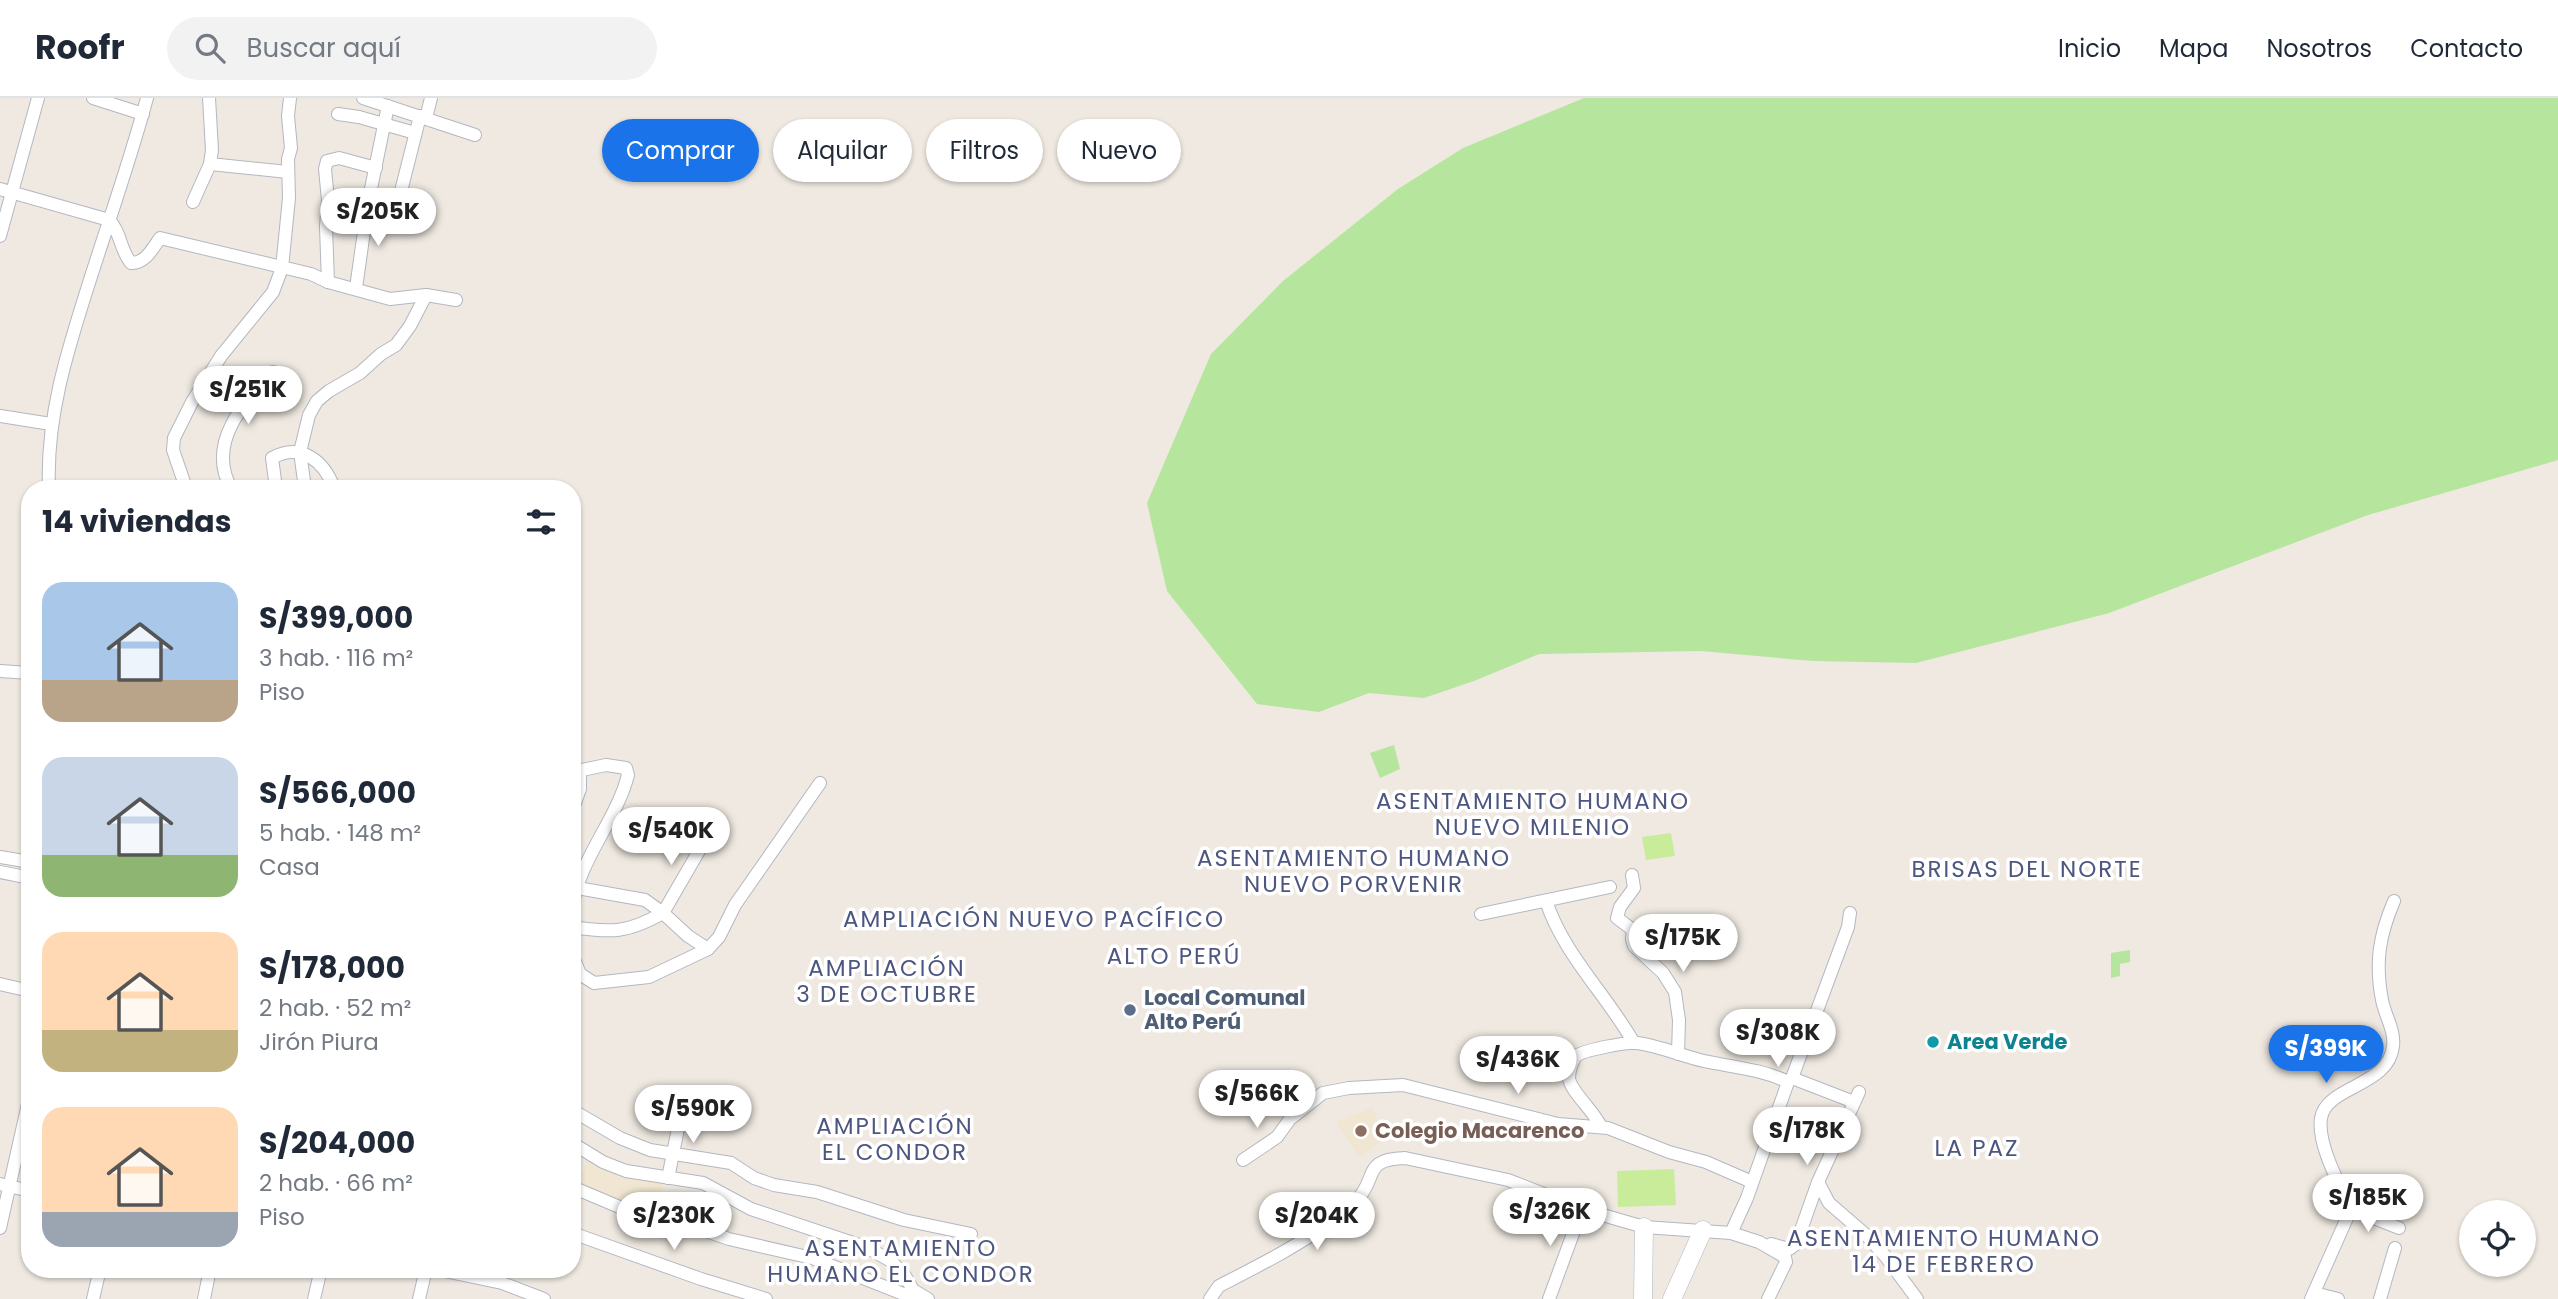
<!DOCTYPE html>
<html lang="es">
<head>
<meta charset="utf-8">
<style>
	body { margin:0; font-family:Poppins,sans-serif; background:#f2f2f3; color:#1f2937; height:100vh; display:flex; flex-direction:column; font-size:26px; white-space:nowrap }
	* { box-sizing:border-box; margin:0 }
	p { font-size:23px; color:#747a83 }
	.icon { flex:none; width:38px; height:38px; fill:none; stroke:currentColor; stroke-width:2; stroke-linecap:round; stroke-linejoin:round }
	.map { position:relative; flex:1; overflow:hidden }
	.side { position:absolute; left:21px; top:382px; width:560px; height:798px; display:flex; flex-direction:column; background:#fff; border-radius:28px; box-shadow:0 2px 5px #0004 }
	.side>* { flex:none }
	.top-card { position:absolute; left:602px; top:21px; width:665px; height:63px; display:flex; gap:14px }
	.fabs { position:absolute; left:2459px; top:1102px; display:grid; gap:14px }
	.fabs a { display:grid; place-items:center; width:77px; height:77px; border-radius:50%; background:#fff; box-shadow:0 2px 5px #0004; font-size:35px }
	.price { position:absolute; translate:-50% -60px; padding:0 16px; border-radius:24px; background:#fff; color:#222; font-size:23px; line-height:46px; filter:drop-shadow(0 2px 4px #0008) }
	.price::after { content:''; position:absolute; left:50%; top:42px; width:21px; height:16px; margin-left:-10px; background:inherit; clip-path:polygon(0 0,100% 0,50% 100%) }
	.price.on { background:#1a73e8; color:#fff }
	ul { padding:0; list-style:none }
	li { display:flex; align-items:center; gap:21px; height:175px; padding:0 21px }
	li span { display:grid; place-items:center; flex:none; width:196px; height:140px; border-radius:21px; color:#555 }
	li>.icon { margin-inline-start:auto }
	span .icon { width:84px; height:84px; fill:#fffc; stroke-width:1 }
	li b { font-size:30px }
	h2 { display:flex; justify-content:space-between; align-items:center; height:84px; padding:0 21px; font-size:30px }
	.tag { padding:0 24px; border-radius:32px; background:#fff; box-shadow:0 2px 5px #0004; font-size:24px; line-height:63px }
	.tag.on { background:#1a73e8; color:#fff }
	header { display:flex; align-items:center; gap:42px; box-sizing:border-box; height:98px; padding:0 35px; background:#fff; border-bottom:2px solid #e0e1e3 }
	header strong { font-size:33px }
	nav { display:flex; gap:38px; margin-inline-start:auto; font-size:24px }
	.search { width:490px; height:63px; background:#f2f2f3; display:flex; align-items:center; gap:18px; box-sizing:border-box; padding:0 24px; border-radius:38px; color:#747a83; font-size:26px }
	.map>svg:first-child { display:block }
	.education { fill:#f0e6d1 }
	.green { fill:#b6e59e }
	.pitch { fill:#c9ec9a }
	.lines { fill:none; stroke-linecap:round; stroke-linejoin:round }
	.street-casing { stroke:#b4b7c1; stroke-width:14 }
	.secondary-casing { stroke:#b4b7c1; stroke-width:19 }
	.street { stroke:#fff; stroke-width:12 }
	.secondary { stroke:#fff; stroke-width:18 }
	.service-dot { fill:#5c6f8a; stroke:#fff; stroke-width:2.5 }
	.culture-dot { fill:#0f9aa8; stroke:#fff; stroke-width:2.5 }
	.education-dot { fill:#8d6e63; stroke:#fff; stroke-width:2.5 }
	.labels { text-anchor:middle; stroke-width:7; stroke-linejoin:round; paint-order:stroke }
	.service-label { font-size:21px; font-weight:bold; fill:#4e5e75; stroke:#fff; text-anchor:start }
	.culture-label { font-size:21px; font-weight:bold; fill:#0d838f; stroke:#fff; text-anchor:start }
	.education-label { font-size:21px; font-weight:bold; fill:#785e54; stroke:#fff; text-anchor:start }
	.neighbourhood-label { font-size:23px; letter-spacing:2px; fill:#4d5680; stroke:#fff }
</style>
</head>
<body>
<header>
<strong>Roofr</strong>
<div class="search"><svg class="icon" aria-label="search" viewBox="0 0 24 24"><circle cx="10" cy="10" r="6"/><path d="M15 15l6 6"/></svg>Buscar aquí</div>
<nav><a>Inicio</a><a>Mapa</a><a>Nosotros</a><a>Contacto</a></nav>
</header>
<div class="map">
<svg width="2558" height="1201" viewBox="0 0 2558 1201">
	<rect width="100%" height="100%" fill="#efe9e1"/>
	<!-- education -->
	<g class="education">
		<path d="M1372,1010l13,31 -26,18 -23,-35z"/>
		<path d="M588,1059l39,18 37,9 -9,32 -78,-30z"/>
	</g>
	<!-- green -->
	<g class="green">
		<path d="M1584,0h974v362l-190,55 -259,98 -193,50 -103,-2 -113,-10 -161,3 -65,27 -50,17 -55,-5 -50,19 -62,-8 -90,-113 -20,-88 64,-149 72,-73 115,-92 65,-41z"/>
		<path d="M1394,647l6,24 -20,9 -10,-25z"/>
		<path d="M2130,852v12l-10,2v12l-9,2v-25z"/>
	</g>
	<!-- pitch -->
	<g class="pitch">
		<path d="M1671,735l4,23 -29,4 -4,-23z"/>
		<path d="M1674,1071l2,36 -58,2 -1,-36z"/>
	</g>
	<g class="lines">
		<!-- street casing -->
		<g class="street-casing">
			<g id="street">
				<path d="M93,0l50,16"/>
				<path d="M363,0l112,37"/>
				<path d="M338,16l21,3 56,16"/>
				<path d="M426,20l5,-20"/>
				<path d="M210,66l78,8"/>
				<path d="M0,91l109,31c12,12 11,30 22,43 14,1 22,-15 29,-25l151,36 17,8 62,17 36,-4 30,5"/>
				<path d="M400,97l20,-79"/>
				<path d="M193,104l17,-38 2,-14 -3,-52"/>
				<path d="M0,138l38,-138"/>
				<path d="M328,184l-2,-55 2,-27 -3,-31 2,-8 12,-3 37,10"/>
				<path d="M356,190l12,-85 20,-97"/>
				<path d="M0,318l51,8"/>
				<path d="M49,390c-3,-70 18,-136 39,-202 20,-63 42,-125 59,-188"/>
				<path d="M186,390l-13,-38 1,-12 18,-36 29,-46 52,-64 9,-24 7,-70 -1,-39 3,-11 -3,-32 2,-18"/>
				<path d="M231,390c-25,-45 13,-86 42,-116"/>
				<path d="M276,390l-4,-30c29,-16 52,3 62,30"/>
				<path d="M305,390l-5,-36 9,-37 8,-14 12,-10 31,-18 21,-19 15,-9 14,-19 16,-31"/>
				<path d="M0,573l30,2"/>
				<path d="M572,674l34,-7 20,3 2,7c-12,47 -50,85 -56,135"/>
				<path d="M572,713l8,-22v-19"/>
				<path d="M0,759l30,5"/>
				<path d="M0,774l30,6"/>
				<path d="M1632,777l2,13 -14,19 -3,11 16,12 -1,9 2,7 29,27 12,19 4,28 -1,34"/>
				<path d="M572,789l73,13 18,13 44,-76"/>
				<path d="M1546,803c18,54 60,93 88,142"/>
				<path d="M1481,816l129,-27"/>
				<path d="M572,829c40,6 55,6 91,-14l25,23 20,13"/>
				<path d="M572,848l2,13 6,15 14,9 55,-6 59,-28 11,-12 16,-32 85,-122"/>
				<path d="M0,886l30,7"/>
				<path d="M1792,980l62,24"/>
				<path d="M572,1012l48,28 30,12 81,13 23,15 20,7 43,7 87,28 67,14"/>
				<path d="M1601,1029c-6,-15 -31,-36 -32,-49 0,-6 3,-15 6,-21 6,-7 52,-15 62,-14 23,3 45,13 67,18 28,6 58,8 84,21"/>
				<path d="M572,1045l31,19 23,9 77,12 48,26 117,39 23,13 14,15 8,14 15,9"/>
				<path d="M1243,1062l34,-23 13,-18 33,-26 26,-5 54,-3 155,39 50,4 61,24 37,10 46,20"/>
				<path d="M668,1080l15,-74"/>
				<path d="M1818,1084l11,21 37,32 20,22 31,42"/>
				<path d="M0,1086l30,7"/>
				<path d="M572,1089l57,24 30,9 21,2 49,17 83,19 99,39"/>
				<path d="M2351,1111l48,19"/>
				<path d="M0,1130l30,-133"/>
				<path d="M572,1135l129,46 65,20"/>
				<path d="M1731,1135l16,-35 41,-116 4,-4 56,-151 2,-14"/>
				<path d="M1771,1146l18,5 7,-5 22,-62 41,-90"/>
				<path d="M435,1171l67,14 42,16"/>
				<path d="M2314,1195l24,6"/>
				<path d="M93,1201l7,-30"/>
				<path d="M204,1201l6,-30"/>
				<path d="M314,1201l7,-30"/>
				<path d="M419,1201l7,-30"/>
				<path d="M1210,1201l9,-13c39,-20 77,-39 113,-65 8,-7 18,-13 25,-21 21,-22 5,-41 48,-42l103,22 74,29 62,18 87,6 28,9 26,15 1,5 -18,37"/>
				<path d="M1549,1201l33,-90"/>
				<path d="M2311,1201l40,-90c-11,-24 -34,-64 -30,-91 6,-33 68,-31 72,-72 2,-16 -8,-30 -11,-46 -7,-37 -3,-64 12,-99"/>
				<path d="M2380,1201l15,-51"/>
			</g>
		</g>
		<!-- secondary casing -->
		<g class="secondary-casing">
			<g id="secondary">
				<path d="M1643,1201l1,-72"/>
				<path d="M1672,1201l31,-69"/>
			</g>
		</g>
		<!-- street -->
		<use href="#street" class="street"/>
		<!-- secondary -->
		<use href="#secondary" class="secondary"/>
	</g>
	<!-- markers -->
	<circle class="service-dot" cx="1130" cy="912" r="7"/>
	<circle class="culture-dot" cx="1933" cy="944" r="7"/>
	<circle class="education-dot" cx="1361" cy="1033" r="7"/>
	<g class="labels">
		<!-- service labels -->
		<g class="service-label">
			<text x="1144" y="907">Local Comunal<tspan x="1144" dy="24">Alto Perú</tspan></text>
		</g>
		<!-- culture labels -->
		<g class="culture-label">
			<text x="1947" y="951">Area Verde</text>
		</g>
		<!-- education labels -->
		<g class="education-label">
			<text x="1375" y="1040">Colegio Macarenco</text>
		</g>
		<!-- neighbourhood labels -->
		<g class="neighbourhood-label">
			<text x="1533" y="711">ASENTAMIENTO HUMANO<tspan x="1533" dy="26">NUEVO MILENIO</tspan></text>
			<text x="1354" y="768">ASENTAMIENTO HUMANO<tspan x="1354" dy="26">NUEVO PORVENIR</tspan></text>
			<text x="2027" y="779">BRISAS DEL NORTE</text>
			<text x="1034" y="829">AMPLIACIÓN NUEVO PACÍFICO</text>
			<text x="1174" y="866">ALTO PERÚ</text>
			<text x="887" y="878">AMPLIACIÓN<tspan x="887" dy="26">3 DE OCTUBRE</tspan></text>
			<text x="895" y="1036">AMPLIACIÓN<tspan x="895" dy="26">EL CONDOR</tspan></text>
			<text x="1977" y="1058">LA PAZ</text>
			<text x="1944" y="1148">ASENTAMIENTO HUMANO<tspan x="1944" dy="26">14 DE FEBRERO</tspan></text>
			<text x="901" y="1158">ASENTAMIENTO<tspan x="901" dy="26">HUMANO EL CONDOR</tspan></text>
		</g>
	</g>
</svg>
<div class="fabs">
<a><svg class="icon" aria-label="locate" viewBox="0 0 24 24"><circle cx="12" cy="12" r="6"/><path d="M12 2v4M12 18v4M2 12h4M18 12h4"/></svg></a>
</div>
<b class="price" style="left:378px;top:150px">S/205K</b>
<b class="price" style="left:248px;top:328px">S/251K</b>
<b class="price" style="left:671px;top:769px">S/540K</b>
<b class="price" style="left:1683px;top:876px">S/175K</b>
<b class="price" style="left:1778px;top:971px">S/308K</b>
<b class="price on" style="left:2326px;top:987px">S/399K</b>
<b class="price" style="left:1518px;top:998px">S/436K</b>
<b class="price" style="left:1257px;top:1032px">S/566K</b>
<b class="price" style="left:693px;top:1047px">S/590K</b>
<b class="price" style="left:1807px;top:1069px">S/178K</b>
<b class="price" style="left:2368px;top:1136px">S/185K</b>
<b class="price" style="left:1550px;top:1150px">S/326K</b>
<b class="price" style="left:674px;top:1154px">S/230K</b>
<b class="price" style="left:1317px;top:1154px">S/204K</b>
<div class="top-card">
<a class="tag on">Comprar</a>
<a class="tag">Alquilar</a>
<a class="tag">Filtros</a>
<a class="tag">Nuevo</a>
</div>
<section class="side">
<h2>14 viviendas<svg class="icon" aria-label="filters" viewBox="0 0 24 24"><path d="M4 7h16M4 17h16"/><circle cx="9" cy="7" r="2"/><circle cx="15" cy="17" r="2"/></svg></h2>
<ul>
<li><span style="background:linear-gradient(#a9c7e8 70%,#b9a48a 0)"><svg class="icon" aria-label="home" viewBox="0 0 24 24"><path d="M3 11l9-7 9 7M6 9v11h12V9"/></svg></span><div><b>S/399,000</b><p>3 hab. · 116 m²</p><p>Piso</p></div></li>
<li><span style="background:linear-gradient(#c9d6e8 70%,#8fb573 0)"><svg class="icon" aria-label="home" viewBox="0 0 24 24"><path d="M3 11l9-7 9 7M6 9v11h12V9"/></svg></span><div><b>S/566,000</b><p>5 hab. · 148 m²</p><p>Casa</p></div></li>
<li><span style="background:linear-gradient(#ffd9b3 70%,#c2b280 0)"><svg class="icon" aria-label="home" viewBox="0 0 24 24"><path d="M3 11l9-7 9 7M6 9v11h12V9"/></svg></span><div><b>S/178,000</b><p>2 hab. · 52 m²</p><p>Jirón Piura</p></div></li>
<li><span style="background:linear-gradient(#ffd9b3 75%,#9aa5b1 0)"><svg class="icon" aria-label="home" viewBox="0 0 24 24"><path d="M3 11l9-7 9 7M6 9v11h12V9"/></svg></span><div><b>S/204,000</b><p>2 hab. · 66 m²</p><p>Piso</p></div></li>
</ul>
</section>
</div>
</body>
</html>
